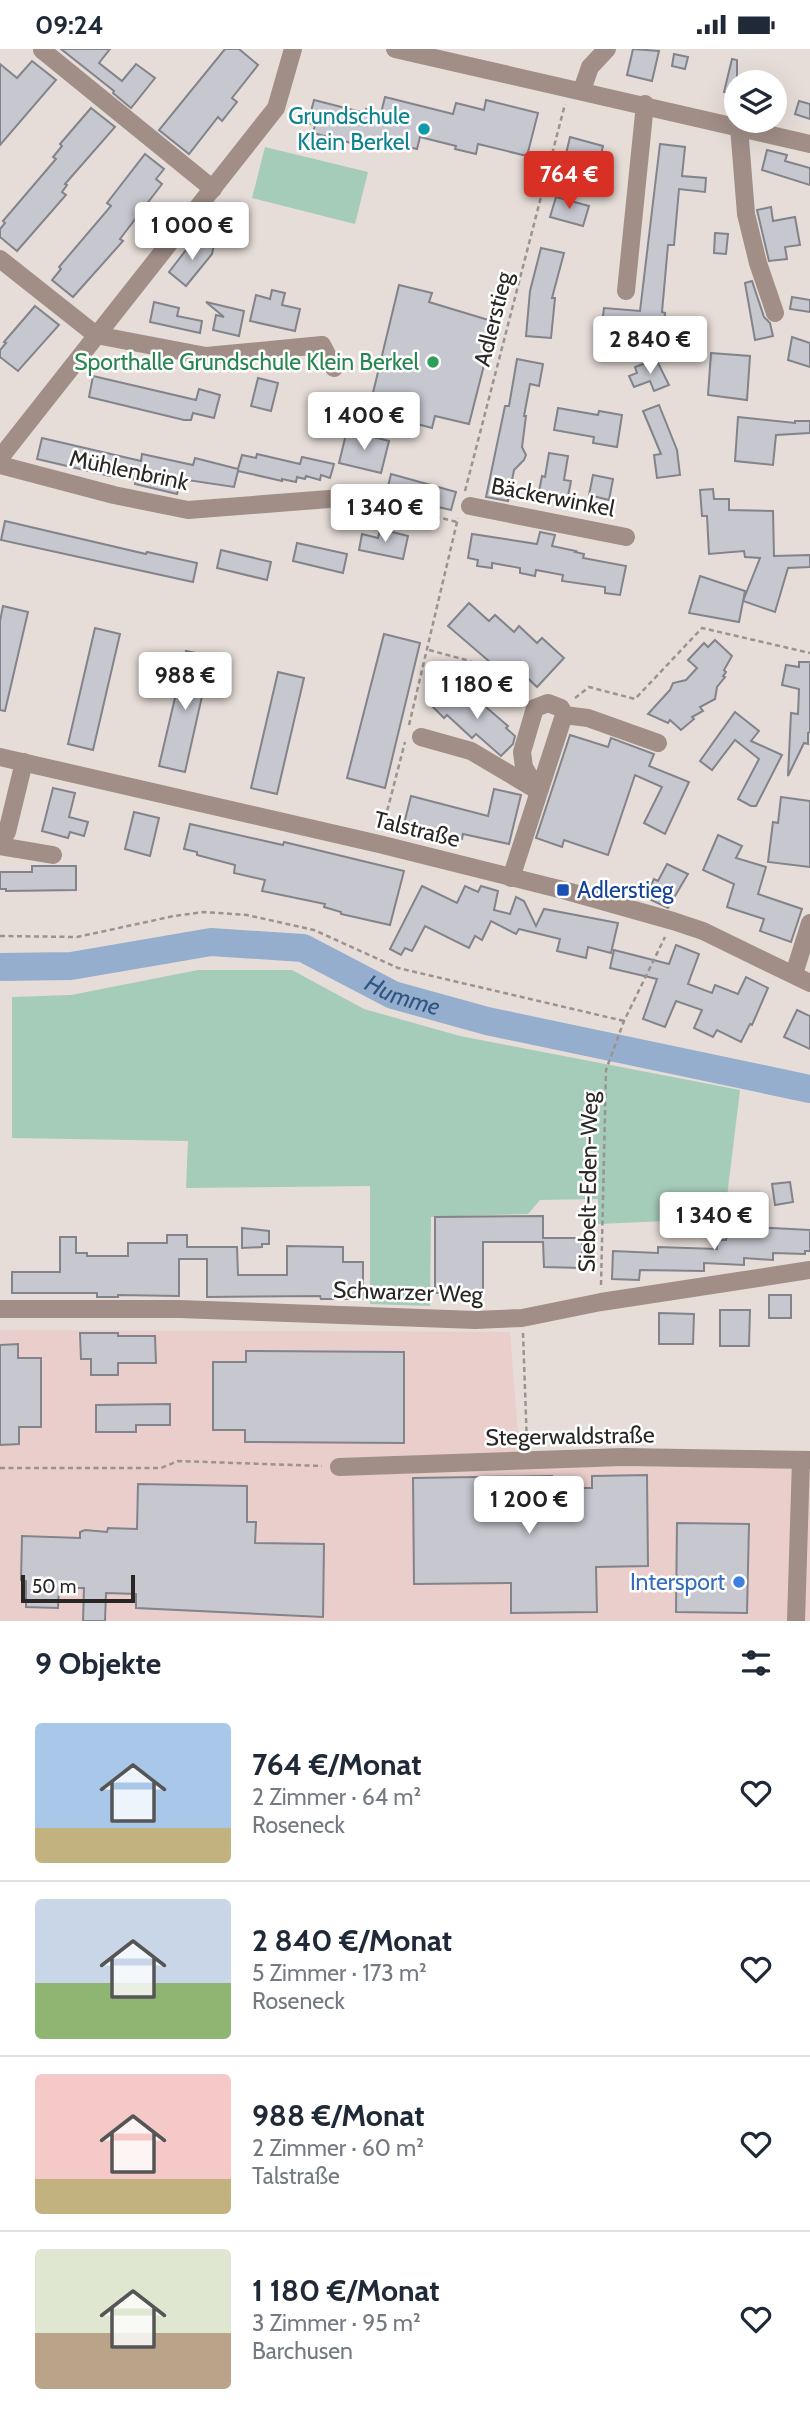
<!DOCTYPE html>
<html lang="de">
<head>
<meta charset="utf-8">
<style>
	body { margin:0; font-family:Cabin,sans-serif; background:#f2f2f3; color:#1f2937; height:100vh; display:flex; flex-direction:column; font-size:26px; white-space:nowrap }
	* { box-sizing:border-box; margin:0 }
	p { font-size:23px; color:#747a83 }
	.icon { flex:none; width:38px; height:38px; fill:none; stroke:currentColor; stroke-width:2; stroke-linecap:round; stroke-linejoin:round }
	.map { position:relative; height:1572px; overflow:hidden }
	.panel { display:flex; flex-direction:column; background:#fff; flex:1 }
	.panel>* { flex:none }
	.controls { position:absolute; left:724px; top:21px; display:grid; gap:14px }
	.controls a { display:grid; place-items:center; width:63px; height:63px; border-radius:50%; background:#fff; box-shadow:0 7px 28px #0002; font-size:35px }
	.scale { position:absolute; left:21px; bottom:18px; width:114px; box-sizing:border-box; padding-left:7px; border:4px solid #2a2624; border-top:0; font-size:19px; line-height:24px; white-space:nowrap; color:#2a2624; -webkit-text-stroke:5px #fff; paint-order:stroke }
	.price { position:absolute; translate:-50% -60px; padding:0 16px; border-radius:7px; background:#fff; color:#222; font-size:23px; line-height:46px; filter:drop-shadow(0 2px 4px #0008) }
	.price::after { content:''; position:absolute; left:50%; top:42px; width:21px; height:16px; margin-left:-10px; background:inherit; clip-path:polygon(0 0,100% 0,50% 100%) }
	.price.active { background:#d93025; color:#fff }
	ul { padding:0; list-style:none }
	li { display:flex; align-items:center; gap:21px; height:175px; padding:0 35px }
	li+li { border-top:2px solid #e0e1e3 }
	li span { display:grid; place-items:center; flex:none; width:196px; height:140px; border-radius:7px; color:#555 }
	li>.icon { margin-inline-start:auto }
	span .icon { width:84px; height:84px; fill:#fffc; stroke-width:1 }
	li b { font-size:30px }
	h2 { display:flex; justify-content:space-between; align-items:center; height:84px; padding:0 35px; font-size:30px }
	.status { display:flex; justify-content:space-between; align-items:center; height:49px; padding:0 35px; background:#fff; direction:ltr }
	.status svg { height:19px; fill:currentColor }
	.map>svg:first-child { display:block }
	.commercial { fill:#e9cecc }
	.green { fill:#a5cbb9 }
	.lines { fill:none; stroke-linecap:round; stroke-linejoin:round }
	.river { stroke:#95aecd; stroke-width:28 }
	.building { fill:#c6c7cf; stroke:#82838b; stroke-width:2 }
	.path { stroke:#9a938f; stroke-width:2.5; stroke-dasharray:5 3.5; stroke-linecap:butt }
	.minor { stroke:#a08e87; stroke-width:18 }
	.culture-dot { fill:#0f9aa8; stroke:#fff; stroke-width:2.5 }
	.leisure-dot { fill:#2e9e5b; stroke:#fff; stroke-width:2.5 }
	.transit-dot { fill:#1a4fb4; stroke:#fff; stroke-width:2.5 }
	.shop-dot { fill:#3f7fe0; stroke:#fff; stroke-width:2.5 }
	.labels { text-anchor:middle; stroke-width:5; stroke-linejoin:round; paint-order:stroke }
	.culture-label { font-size:23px; fill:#0d838f; stroke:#fff; text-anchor:end }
	.street-label { font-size:23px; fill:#2a2624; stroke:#fff }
	.leisure-label { font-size:23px; fill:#27864d; stroke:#fff; text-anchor:end }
	.transit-label { font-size:23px; fill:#164399; stroke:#fff; text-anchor:start }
	.shop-label { font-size:23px; fill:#366cbe; stroke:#fff; text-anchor:end }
	.water-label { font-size:24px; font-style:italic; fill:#305580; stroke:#fff }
</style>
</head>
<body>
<div class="status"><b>09:24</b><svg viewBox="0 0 49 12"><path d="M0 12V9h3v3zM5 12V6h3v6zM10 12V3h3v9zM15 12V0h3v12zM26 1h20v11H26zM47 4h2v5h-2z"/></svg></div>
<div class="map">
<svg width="810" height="1572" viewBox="0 0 810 1572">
	<rect width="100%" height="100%" fill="#e6ddd8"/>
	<!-- commercial -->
	<path class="commercial" d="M0,1281l510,2 9,114 -1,21h292v154h-810z"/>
	<!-- green -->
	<g class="green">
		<path d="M265,98l103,25 -13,52 -103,-26z"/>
		<path d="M198,921h94l72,39 96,27 280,54 -14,115 -57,10 -2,6 -69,3v-25l-58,1 -12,14 -97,3 -1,89 -60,-2v-118l-184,2 2,-47 -176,-3v-141l59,-2z"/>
	</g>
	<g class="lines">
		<!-- river -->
		<path class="river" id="s1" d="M0,918l71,-1 140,-24 92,6 90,47 94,26 323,68"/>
	</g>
	<!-- building -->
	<g class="building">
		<path d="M61,0h49l-11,14 23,18 14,-17 19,14 -24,30 -18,-15 1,-2z"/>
		<path d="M225,0h14l19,16 -26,33 5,4 -15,19 -4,-4 -29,37 -30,-24z"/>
		<path d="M633,0l26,2 -7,30 -25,-6z"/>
		<path d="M674,5l14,3 -3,12 -13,-3z"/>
		<path d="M732,10l5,1v35l-13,-3z"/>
		<path d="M32,12l24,19 -56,65v-81l17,14z"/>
		<path d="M385,48l68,17 3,-11 28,7 2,-10 52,13 -11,43 -49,-12 -2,10 -21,-5 1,-3 -36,-9 -3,12 -41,-10 -2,10 -61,-16 2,-8 -7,-2 6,-23 51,13 1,-4 15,4z"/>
		<path d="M799,52l11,3v15l-15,-5z"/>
		<path d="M91,59l24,19 -50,57 2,1 -5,7 4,3 -49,56 -17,-14v-8l5,-6 -2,-2 53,-62 -3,-2 9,-11 -2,-2z"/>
		<path d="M570,88l33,9 -5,22 -33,-10z"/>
		<path d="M660,95l25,3 -3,29 24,2 -1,14 -26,-3 -5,56h-6l-6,67 3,1 -2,25 -22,-2 1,-11 -25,-2 -2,10 -14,-2 3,-23 36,3z"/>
		<path d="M767,101l20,5 -2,6 25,7v17l-48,-15z"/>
		<path d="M145,105l19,15 -8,10 6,5 -42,55 3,2 -50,56 -21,-17 9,-11 -2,-2 52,-61 -4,-3z"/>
		<path d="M556,148l33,9 -6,20 -33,-9z"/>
		<path d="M771,158l2,14 22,-4 5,28 -15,2 2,12 -18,2 -12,-51z"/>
		<path d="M715,184l13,1 -2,20 -12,-1z"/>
		<path d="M198,191l16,4 -2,10 -26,32 -17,-14 17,-22 8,6z"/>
		<path d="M541,199l23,5 -12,45h3l-4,40 -25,-2 4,-45z"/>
		<path d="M752,232l12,36 6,6 3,13 -18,4 -10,-57z"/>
		<path d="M399,236l33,8 -3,9 66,20 -26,102 -34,-8 -3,12 -26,-7 3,-10 -38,-10z"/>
		<path d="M272,241l13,3 -3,12 18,4 -5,22 -45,-10 6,-26 14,4z"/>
		<path d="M792,248l18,3v12l-20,-3z"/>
		<path d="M154,253l25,6 -2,8 25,5 -2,12 -50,-11z"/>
		<path d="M206,253l38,9 -5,25 -26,-6 3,-15 8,2z"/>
		<path d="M35,257l24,19 -41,46 -18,-14v-7l6,-7 -2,-1z"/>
		<path d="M792,288l18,6v24l-22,-7z"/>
		<path d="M711,304l39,3 -3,44 -39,-5z"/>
		<path d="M517,310l26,5 -4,22 -9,-2 -6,32h2l-4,31 4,8 -2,5 -10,10 -6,31 -22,-4 19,-91h4z"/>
		<path d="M656,310l13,26 -15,6 -4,-10 -16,6 -5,-11 8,-3 -2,-6z"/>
		<path d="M93,327l103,24 3,-11 21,6 -6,23 -21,-5 -2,7h-7l-95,-23z"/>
		<path d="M258,329l20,5 -7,28 -20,-5z"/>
		<path d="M659,356l18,45 3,25 -23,3 -3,-23 7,-1 -18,-43z"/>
		<path d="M558,359l40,7 1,-4 23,4 -5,32 -24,-4 1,-6 -40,-7z"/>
		<path d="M738,368l57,6v-2h15v12l-34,2 -3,30 -38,-4z"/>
		<path d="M347,381l42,11 -8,32 -42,-10z"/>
		<path d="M42,389l99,23 1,-7 51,11 2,-7 43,11 4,-14 14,3 1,-4 43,10 2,-7 32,7 -4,14 -9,-3 -1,5 -14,-4 -1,3 -8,-2 -1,5 -14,-3v2l-44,-10 -4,16 -53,-8 -4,15 -42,-10 1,-4 -25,-7 -1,3 -73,-17z"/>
		<path d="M549,404l19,3 -4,24 7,1 -3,15 -29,-5 3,-15 3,1z"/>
		<path d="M391,425l65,18 -5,18 -65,-15z"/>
		<path d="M593,426l20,4 -4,21 -20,-5z"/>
		<path d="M713,440l1,10h15v11l44,1 1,45 36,-1v12l-22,1 -13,44 -32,-11 17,-43 -15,-1 -1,-6 -35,3 -2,-38h-5l-2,-26z"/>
		<path d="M5,472l141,33 1,-2 50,11 -4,19 -192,-42z"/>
		<path d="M380,480l28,7 -5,23 -44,-9 3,-16 16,4z"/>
		<path d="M540,483l15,3 -3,11 24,5 -1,1 9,2 -1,4 43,8 -6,29 -15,-2v-6l-43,-6 1,-6 -27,-5 -1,6 -15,-3v-5l-28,-5v5l-15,-2 1,-6 -10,-2 4,-24 65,10z"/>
		<path d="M297,494l50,11 -4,19 -50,-12z"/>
		<path d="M221,501l50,12 -4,18 -50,-12z"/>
		<path d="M700,527l45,15 -6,31 -50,-9z"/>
		<path d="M469,554l20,18 6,-6 19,17 5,-6 18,17 5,-5 22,20 -27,29 -18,-17 -4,4 -12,-10 -5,5 -50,-43z"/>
		<path d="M3,557l25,6 -23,99 -5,-1v-89z"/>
		<path d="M95,579l25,6 -27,116 -25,-6z"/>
		<path d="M384,585l36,9 -35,145 -38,-10z"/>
		<path d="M715,591l17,16 -8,14 2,2 -3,4 2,1 -8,10 -2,12 -15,8 3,4 -11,6 2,2 -13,11 -11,-10 -2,3 -20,-9 22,-24 3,-7 13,-3 11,-12 -9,-8 16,-17 4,4z"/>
		<path d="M186,602l25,5 -26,116 -26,-6z"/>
		<path d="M799,613h11v70l-2,1v11l-4,-1 -16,33 3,-63 7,1 1,-25 -17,-4 4,-20 13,2z"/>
		<path d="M278,623l26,6 -27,116 -26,-6z"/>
		<path d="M449,641l11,10 6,-5 10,9 3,-3 29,25 -2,2 9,8 -2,8 -12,12 -25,-22 -4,4 -25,-23 -3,3 -11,-11z"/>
		<path d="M735,663l24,19 -8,10 31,14 -26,51h-5l-13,-7 21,-40 -24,-19 -23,30 -12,-9z"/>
		<path d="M570,686l38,12 3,-9 43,16 -5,12 40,16 -24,52 -21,-11 18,-36 -27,-12 -27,80 -44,-15 -2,7 -26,-9z"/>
		<path d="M53,739l22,5 -6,24 19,5 -4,14 -14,-4 -2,6 -26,-7z"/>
		<path d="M494,740l27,6 -12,49 -46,-10 -1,5 -58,-15 7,-28 77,20z"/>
		<path d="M781,748l29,4v66l-42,-5 5,-40 5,1z"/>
		<path d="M134,763l25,6 -9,38 -25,-7z"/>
		<path d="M190,775l93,21 1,-3 120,29 -14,54 -49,-11v-2l-17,-5 1,-3 -63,-13 3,-11 -31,-7 1,-8 -38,-10v-3l-13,-3z"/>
		<path d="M718,786l24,11 -6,12 30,9 -8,27 44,15 -11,33 -31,-11 4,-12 -37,-12 7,-23 -31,-14z"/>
		<path d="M667,815l21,10 -20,34 -23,-11 9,-18 4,2z"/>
		<path d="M32,817h44v24l-70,1v-2h-6v-17h32z"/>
		<path d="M422,837l35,17 8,-17 13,6 3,-6 17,5 -4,19 16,4 6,-17 8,4 12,25 8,-17 74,14 -7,30 -23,-6 -2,11 -29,-7 3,-12 -41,-10 -3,5 -25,-13 -9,19 -7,-4 -6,12 -44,-22 -13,25 -7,-3 -4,7 -11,-6z"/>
		<path d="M676,896l23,9 -11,30 24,9 3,-8 23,9 8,-17 22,11 -16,37 -2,-1 -9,18 -24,-12 -4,7 -19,-9 8,-18 -26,-9 -11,26 -22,-8 14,-40 -47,-11 4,-18 55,14z"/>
		<path d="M797,961l13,6v33l-26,-12z"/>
		<path d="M790,1133l3,20 -18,3 -3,-21z"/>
		<path d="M543,1167v22h39v30l-38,-1 -1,-25h-60v51h-48v-76z"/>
		<path d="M730,1177l80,4v21h-5v3l-32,-1v7l-29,-2v7l-40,-2v8l-64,-1 -1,10 -27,-1 1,-28 45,2v-6l59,2v-9h9l1,-12z"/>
		<path d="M242,1179l27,3v13h-7v3l-20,1z"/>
		<path d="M167,1186h20v12h50l1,28h49v-29l56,1v15h20v37h-42l-1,-3 -113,1v-38h-28v37l-61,-1v2h-21v-4h-85v-21h48v-35h16v16h11v3h41v-13h39z"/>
		<rect x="769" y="1246" width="22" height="23"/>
		<path d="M720,1261h30l-1,36h-29z"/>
		<path d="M659,1264l35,1 -1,30h-34z"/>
		<path d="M80,1284h38v3h37l1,27h-38v12h-27v-16h-10z"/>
		<path d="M18,1295v14h23v69h-22v17l-19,1v-100z"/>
		<path d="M246,1302l158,1v91l-159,-1v-12h-32v-68h33z"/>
		<path d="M170,1355v21h-34v7h-40v-27z"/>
		<path d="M647,1426l1,91 -52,1 1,45 -86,1v-30l-97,1 -1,-106 139,-2v12h40v-12z"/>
		<path d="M138,1435l109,2v36h9l-1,21 69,1 -1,73 -187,-9v-14l-30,-1 -1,28h-22l1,-33h-25l-1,20 -32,-1v-26l-5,-1 1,-44 58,2v-6l5,-2 22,2 1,-4 29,1z"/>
		<path d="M677,1474l72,1 -2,89 -71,-1z"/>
	</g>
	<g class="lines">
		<!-- path -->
		<g class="path">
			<path d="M465,442l100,-387"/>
			<path d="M369,451l88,22"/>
			<path d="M429,601l41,11 51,37"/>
			<path d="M575,649l14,-11 46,12 67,-71 108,25"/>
			<path d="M409,676l49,-207"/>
			<path d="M383,778l22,-85"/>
			<path d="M0,887l77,1 97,-21 30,-4 43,3 67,15 84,38 226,53"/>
			<path d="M601,1236l5,-215 18,-49 41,-84"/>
			<path d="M523,1284l4,112"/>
			<path d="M0,1419h161l17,-7 144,5"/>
		</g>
		<!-- minor -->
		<g class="minor">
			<path d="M395,0l415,95"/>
			<path d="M42,1l171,139"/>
			<path d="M582,41l8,-23 17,-18"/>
			<path d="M739,78l7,87 12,49 17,50"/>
			<path d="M0,210l96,76 110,21 116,-11 12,23"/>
			<path d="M626,242l19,-187"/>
			<path d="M0,409l276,-350 17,-59"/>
			<path d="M0,416l114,30 74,15 167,-13"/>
			<path d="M470,457l156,31"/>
			<path d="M564,666l24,3 70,25"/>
			<path d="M421,688l50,14 64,38"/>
			<path d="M0,708l379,87 184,46 110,31 30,10 107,52"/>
			<path d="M0,793l7,-10 17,-70"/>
			<path d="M0,797l53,9"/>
			<path d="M511,829l53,-163 -3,-7 -13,-5 -13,5 -13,44 2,15 14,24"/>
			<path d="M794,925l16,-51"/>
			<path d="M0,1260h179l296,11 47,-2 79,-16 209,-32"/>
			<path d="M339,1418l284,-10 187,3"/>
			<path d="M796,1572l5,-161"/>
		</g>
	</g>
	<!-- markers -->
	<circle class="culture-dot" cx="424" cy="80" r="7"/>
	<circle class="leisure-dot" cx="433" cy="313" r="7"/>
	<rect class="transit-dot" x="556" y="834" width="14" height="14" rx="3.5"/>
	<circle class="shop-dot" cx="739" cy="1533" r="7"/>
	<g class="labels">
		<!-- culture labels -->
		<g class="culture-label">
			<text x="410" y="75">Grundschule<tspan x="410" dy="26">Klein Berkel</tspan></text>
		</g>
		<!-- street labels -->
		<g class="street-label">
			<text transform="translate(493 270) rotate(-76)" y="8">Adlerstieg</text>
			<text transform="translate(129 421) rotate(12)" y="8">Mühlenbrink</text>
			<text transform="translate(553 448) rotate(11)" y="8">Bäckerwinkel</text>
			<text transform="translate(417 780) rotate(14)" y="8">Talstraße</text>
			<text transform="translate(588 1133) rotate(-89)" y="8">Siebelt-Eden-Weg</text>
			<text transform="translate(408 1243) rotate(2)" y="8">Schwarzer Weg</text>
			<text transform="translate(570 1387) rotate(-1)" y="8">Stegerwaldstraße</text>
		</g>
		<!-- leisure labels -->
		<g class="leisure-label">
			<text x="419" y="321">Sporthalle Grundschule Klein Berkel</text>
		</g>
		<!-- transit labels -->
		<g class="transit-label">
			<text x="577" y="849">Adlerstieg</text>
		</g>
		<!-- shop labels -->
		<g class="shop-label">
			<text x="725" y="1541">Intersport</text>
		</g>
		<!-- water labels -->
		<g class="water-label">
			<text dy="8" stroke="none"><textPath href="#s1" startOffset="416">Humme</textPath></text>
		</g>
	</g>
</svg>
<div class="controls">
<a><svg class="icon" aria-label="layers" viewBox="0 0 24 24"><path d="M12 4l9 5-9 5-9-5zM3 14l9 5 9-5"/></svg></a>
</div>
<div class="scale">50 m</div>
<b class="price active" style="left:569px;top:162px">764 €</b>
<b class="price" style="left:192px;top:213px">1 000 €</b>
<b class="price" style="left:650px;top:327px">2 840 €</b>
<b class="price" style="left:364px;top:403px">1 400 €</b>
<b class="price" style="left:385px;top:495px">1 340 €</b>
<b class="price" style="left:185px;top:663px">988 €</b>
<b class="price" style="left:477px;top:672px">1 180 €</b>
<b class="price" style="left:714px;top:1203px">1 340 €</b>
<b class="price" style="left:529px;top:1487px">1 200 €</b>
</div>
<section class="panel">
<h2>9 Objekte<svg class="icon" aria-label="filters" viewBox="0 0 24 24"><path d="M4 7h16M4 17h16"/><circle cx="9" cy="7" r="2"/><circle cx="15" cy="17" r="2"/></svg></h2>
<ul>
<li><span style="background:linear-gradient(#a9c7e8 75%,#c2b280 0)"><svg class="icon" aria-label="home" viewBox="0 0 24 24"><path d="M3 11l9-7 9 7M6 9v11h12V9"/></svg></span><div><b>764 €/Monat</b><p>2 Zimmer · 64 m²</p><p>Roseneck</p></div><svg class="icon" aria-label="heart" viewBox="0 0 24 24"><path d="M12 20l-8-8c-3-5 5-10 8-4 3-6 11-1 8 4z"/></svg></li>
<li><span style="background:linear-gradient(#c9d6e8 60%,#8fb573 0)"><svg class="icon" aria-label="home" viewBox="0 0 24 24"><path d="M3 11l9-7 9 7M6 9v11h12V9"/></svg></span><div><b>2 840 €/Monat</b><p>5 Zimmer · 173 m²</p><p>Roseneck</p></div><svg class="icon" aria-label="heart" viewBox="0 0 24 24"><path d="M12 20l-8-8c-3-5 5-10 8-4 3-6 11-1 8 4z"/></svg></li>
<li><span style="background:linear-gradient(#f6c9c9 75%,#c2b280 0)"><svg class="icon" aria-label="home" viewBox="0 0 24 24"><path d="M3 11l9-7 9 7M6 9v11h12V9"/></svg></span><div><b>988 €/Monat</b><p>2 Zimmer · 60 m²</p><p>Talstraße</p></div><svg class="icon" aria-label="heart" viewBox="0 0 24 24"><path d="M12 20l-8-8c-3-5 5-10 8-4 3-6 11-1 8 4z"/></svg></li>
<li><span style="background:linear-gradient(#dfe7d0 60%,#b9a48a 0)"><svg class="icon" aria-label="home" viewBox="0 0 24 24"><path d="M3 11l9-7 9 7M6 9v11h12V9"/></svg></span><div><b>1 180 €/Monat</b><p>3 Zimmer · 95 m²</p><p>Barchusen</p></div><svg class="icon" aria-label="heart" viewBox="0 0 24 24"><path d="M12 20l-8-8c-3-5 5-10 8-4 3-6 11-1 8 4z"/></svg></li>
</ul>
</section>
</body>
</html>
